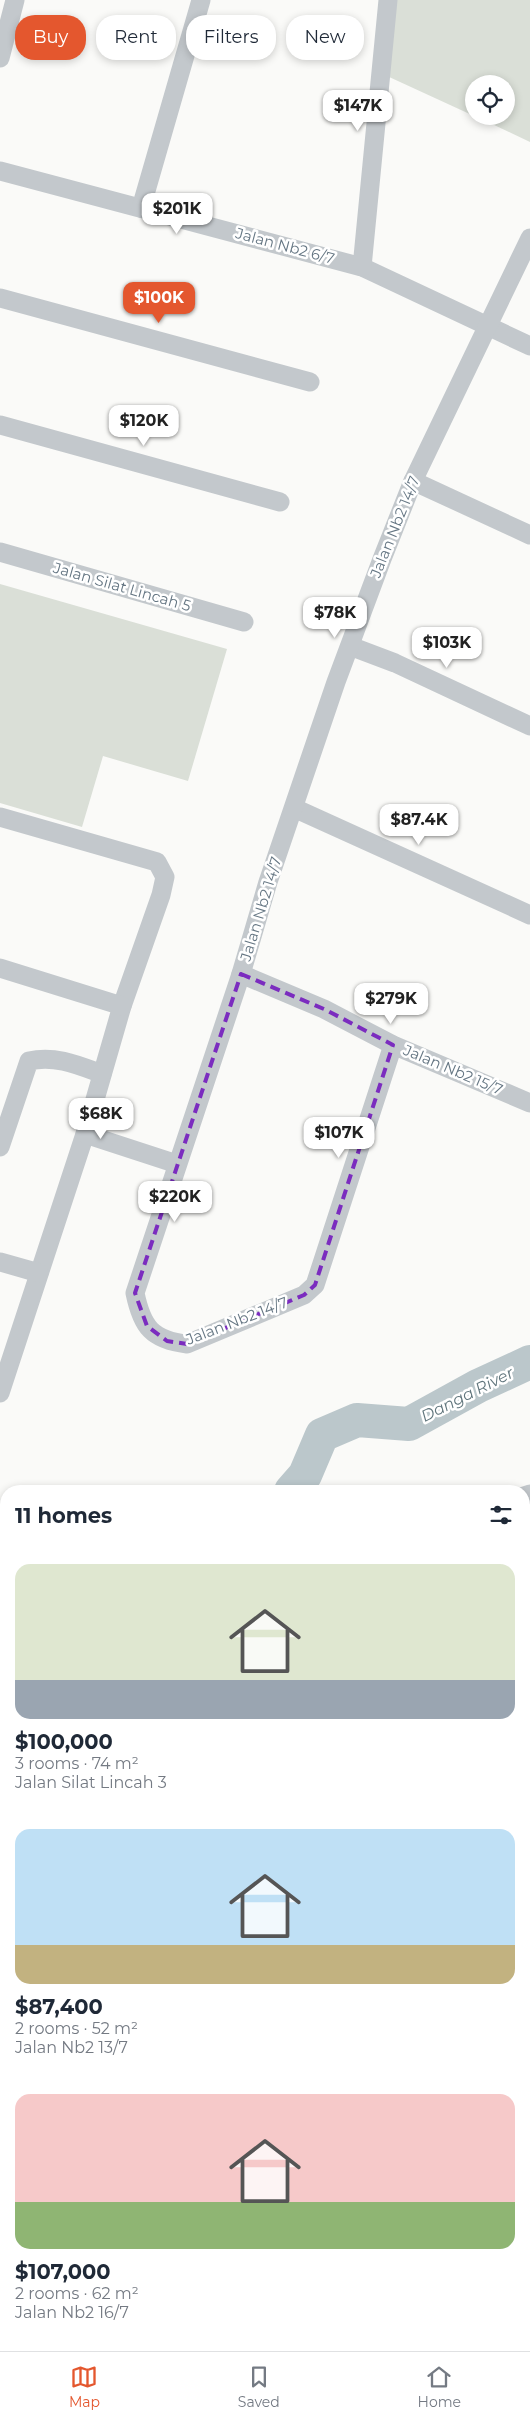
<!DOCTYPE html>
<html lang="en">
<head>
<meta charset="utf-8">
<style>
	body { margin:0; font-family:Montserrat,sans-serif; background:#f6f6f7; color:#1f2937; height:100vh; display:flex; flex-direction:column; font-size:19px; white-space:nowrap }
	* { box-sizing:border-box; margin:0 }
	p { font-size:16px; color:#747a83 }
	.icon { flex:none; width:28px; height:28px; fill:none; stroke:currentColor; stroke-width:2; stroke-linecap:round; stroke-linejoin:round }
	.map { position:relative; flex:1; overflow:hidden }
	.panel { position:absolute; left:0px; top:1485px; width:530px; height:866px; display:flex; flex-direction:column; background:#fff; border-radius:20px 20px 0 0; box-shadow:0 2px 8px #0003 }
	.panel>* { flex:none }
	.banner { position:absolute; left:15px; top:15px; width:500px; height:45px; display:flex; gap:10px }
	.controls { position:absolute; left:465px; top:75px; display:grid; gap:10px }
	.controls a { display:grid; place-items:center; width:50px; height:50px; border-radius:50%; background:#fff; box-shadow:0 2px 8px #0003; font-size:25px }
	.price { position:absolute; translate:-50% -42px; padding:0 11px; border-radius:10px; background:#fff; color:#222; font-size:16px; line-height:32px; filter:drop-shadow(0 1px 2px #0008) }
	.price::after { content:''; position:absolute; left:50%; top:30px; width:15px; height:11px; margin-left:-8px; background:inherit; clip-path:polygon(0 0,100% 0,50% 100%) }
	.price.active { background:#e4572e; color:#fff }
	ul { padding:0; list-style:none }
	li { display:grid; align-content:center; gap:10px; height:265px; padding:0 15px }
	li span { display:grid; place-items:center; height:155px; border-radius:15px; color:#555 }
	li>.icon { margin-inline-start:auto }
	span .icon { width:90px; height:90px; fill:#fffc; stroke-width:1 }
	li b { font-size:21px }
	h2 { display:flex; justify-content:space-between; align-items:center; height:60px; padding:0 15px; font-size:21px }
	.chip { padding:0 18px; border-radius:20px; background:#fff; box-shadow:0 2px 8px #0003; font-size:18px; line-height:45px }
	.chip.active { background:#e4572e; color:#fff }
	.tabs { display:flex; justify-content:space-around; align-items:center; height:70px; border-top:1px solid #e0e1e3; background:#fff; font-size:14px; color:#747a83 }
	.tabs a { display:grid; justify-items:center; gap:2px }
	.tabs .active { color:#e4572e }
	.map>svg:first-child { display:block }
	.green { fill:#dadfd7 }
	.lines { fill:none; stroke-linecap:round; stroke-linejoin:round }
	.river { stroke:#bbc7cb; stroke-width:34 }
	.minor { stroke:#c3c8cc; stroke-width:19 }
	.rail-casing { stroke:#a2aab0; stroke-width:5.5 }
	.rail { stroke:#fff; stroke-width:4; stroke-dasharray:11; stroke-linecap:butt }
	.marked { fill:none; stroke:#7b2cbf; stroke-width:4; stroke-dasharray:10 6; stroke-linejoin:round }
	.labels { text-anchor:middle; stroke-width:5; stroke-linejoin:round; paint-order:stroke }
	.street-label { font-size:15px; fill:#657683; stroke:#fff }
	.water-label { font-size:16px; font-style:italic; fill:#60757c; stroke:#fff }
</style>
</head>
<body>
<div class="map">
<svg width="530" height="2351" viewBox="0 0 530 2351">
	<rect width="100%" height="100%" fill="#fafaf8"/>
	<!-- green -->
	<g class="green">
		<path d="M391,0h139v142l-55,-26h31v-32h-32v32l-87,-40z"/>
		<path d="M0,584l227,65 -39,132 -85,-25 -21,71 -82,-24z"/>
	</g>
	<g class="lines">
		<!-- river -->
		<g class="river">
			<path d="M291,1491l14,-16 17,-40 35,-15 52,4 69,-38 52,-24"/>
			<path d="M0,1583h6"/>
		</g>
		<!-- minor -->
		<g class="minor">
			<path d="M0,58l15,-58"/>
			<path d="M0,171l362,96 168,79"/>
			<path d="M141,208l60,-208"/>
			<path d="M362,267l26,-267"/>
			<path d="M0,298l310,84"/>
			<path d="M0,425l280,77"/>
			<path d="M413,481l117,54"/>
			<path d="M0,552l244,70"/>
			<path d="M350,646l45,17 135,63"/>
			<path d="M294,808l236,107"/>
			<path d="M0,817l157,45 8,15 -4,18 -39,111 -37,128 -85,259"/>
			<path d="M0,968l122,38"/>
			<path d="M241,974l83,35 69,36 137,58"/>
			<path d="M393,1045l-78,240 -11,10 -117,49c-35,-4 -45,-17 -52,-51l106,-319 27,-92 68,-200 46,-123 31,-78 117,-243"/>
			<path d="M85,1134l92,30"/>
			<path d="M0,1147l29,-86c26,-6 49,4 73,13"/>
			<path d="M0,1262l39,11"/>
			<path d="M524,1496l6,-2"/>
			<path d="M524,1568l6,5"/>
			<path d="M524,1660l6,-8"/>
			<path d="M524,1794l6,5"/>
			<path d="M0,1814l6,-7"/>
			<path d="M0,2033l6,5"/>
			<path d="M0,2260l6,5"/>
			<path d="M80,2351l9,-6"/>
		</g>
		<!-- rail casing -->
		<g class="rail-casing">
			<g id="rail">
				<path d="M524,2067l6,-6"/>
				<path d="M200,2351l9,-6"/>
			</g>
		</g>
		<!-- rail -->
		<use href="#rail" class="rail"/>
	</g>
	<!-- marked area -->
	<path class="marked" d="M241,974l83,35 69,36 -78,240 -11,10 -117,49 -20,-3 -20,-15 -12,-33z"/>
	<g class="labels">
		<!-- street labels -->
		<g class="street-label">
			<text transform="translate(285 246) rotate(15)" y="5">Jalan Nb2 6/7</text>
			<text transform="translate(395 527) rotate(-68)" y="5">Jalan Nb2 14/7</text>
			<text transform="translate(122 587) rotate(16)" y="5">Jalan Silat Lincah 5</text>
			<text transform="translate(261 909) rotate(-73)" y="5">Jalan Nb2 14/7</text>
			<text transform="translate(453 1070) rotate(23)" y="5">Jalan Nb2 15/7</text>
			<text transform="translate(237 1321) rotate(-21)" y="5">Jalan Nb2 14/7</text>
		</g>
		<!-- water labels -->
		<g class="water-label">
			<text transform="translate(467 1394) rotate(-27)" y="6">Danga River</text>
		</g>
	</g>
</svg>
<div class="controls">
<a><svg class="icon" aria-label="locate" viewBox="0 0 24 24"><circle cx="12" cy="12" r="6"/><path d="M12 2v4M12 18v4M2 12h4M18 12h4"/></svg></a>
</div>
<b class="price" style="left:358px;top:132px">$147K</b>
<b class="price" style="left:177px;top:235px">$201K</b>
<b class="price active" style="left:159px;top:324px">$100K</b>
<b class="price" style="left:144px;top:447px">$120K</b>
<b class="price" style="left:335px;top:639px">$78K</b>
<b class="price" style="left:447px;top:669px">$103K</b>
<b class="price" style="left:419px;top:846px">$87.4K</b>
<b class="price" style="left:391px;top:1025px">$279K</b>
<b class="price" style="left:101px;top:1140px">$68K</b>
<b class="price" style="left:339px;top:1159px">$107K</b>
<b class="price" style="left:175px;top:1223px">$220K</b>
<div class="banner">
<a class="chip active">Buy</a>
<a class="chip">Rent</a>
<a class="chip">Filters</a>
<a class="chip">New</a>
</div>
<section class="panel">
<h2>11 homes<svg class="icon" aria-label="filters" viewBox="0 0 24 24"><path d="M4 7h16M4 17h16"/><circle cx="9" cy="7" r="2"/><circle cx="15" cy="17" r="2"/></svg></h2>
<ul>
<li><span style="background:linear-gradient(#dfe7d0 75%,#9aa5b1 0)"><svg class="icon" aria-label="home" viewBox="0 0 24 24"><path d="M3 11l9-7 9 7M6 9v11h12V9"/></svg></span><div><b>$100,000</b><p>3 rooms · 74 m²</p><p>Jalan Silat Lincah 3</p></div></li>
<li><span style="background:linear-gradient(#bfe0f5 75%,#c2b280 0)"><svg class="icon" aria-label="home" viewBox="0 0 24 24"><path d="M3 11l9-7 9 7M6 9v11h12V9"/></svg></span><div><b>$87,400</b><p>2 rooms · 52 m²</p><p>Jalan Nb2 13/7</p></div></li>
<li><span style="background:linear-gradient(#f6c9c9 70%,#8fb573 0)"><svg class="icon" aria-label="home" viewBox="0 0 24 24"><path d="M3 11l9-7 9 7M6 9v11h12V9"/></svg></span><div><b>$107,000</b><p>2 rooms · 62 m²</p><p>Jalan Nb2 16/7</p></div></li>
</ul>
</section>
</div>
<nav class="tabs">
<a class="active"><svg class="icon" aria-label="map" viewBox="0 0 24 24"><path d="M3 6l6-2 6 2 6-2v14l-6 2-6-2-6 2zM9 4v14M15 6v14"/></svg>Map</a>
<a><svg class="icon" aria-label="saved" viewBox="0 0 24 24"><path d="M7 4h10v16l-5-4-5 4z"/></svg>Saved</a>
<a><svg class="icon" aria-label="home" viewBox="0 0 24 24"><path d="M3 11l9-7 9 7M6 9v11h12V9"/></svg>Home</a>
</nav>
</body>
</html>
